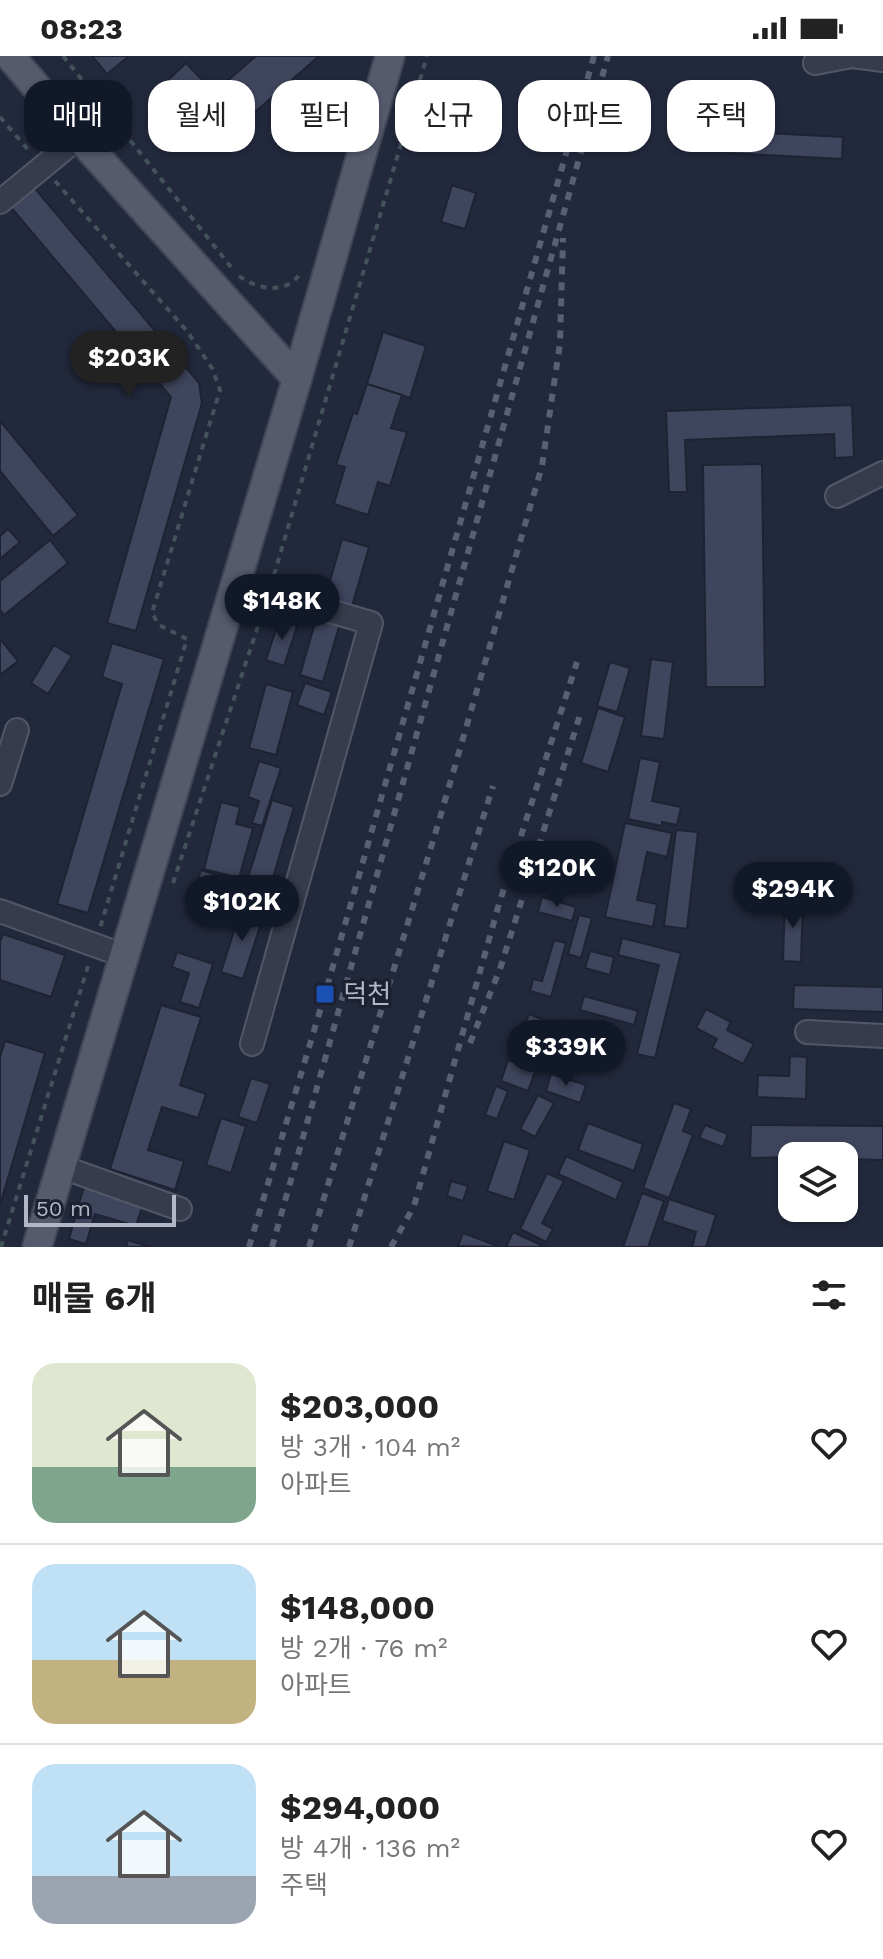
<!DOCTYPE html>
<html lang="ko">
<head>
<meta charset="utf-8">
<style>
	body { margin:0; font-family:"Work Sans","Noto Sans KR",sans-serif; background:#f6f6f6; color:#222; height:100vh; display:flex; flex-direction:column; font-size:30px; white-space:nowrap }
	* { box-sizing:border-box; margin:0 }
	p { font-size:26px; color:#767676 }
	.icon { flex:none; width:44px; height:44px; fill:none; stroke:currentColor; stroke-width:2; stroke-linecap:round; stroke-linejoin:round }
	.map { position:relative; height:1191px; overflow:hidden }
	.drawer { display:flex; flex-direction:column; background:#fff; flex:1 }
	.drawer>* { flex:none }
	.top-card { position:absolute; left:24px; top:24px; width:836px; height:72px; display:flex; gap:16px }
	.tools { position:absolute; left:778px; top:1086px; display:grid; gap:16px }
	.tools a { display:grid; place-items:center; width:80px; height:80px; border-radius:16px; background:#fff; box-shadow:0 2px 6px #0004; font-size:40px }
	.scale { position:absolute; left:24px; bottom:20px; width:152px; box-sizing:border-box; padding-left:8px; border:4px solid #b2b7c8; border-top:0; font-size:22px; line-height:28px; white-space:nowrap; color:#b2b7c8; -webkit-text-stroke:6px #1c2132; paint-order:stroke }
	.price { position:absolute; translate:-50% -68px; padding:0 18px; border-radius:28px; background:#111827; color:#fff; font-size:26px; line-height:52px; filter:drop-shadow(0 2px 4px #0008) }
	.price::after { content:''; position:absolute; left:50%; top:48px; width:24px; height:18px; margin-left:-12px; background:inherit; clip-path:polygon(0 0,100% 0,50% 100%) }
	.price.selected { background:#222; color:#fff }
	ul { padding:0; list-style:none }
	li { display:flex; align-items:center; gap:24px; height:200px; padding:0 32px }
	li+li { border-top:2px solid #e0e0e0 }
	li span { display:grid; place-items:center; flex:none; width:224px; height:160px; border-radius:24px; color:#555 }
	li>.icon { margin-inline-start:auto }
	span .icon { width:96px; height:96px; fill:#fffc; stroke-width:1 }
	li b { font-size:34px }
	h2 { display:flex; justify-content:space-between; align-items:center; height:96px; padding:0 32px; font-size:34px }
	.tag { padding:0 28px; border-radius:24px; background:#fff; box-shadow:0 2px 6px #0004; font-size:28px; line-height:72px }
	.tag.selected { background:#111827; color:#fff }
	.status { display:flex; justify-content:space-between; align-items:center; height:56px; padding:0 40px; background:#fff; direction:ltr }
	.status svg { height:22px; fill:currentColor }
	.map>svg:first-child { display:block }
	.building { fill:#3f455d; stroke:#1e2334; stroke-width:2 }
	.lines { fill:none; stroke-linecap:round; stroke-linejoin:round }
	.minor-casing { stroke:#525768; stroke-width:26 }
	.major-casing { stroke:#404556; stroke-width:32 }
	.path { stroke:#43535b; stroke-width:4; stroke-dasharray:6 6; stroke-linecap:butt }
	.minor { stroke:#373c4d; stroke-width:22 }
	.major { stroke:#555a6d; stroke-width:28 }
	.rail { stroke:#595f74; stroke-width:6; stroke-dasharray:8 8; stroke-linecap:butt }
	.transit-dot { fill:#1a4fb4; stroke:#1c2132; stroke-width:3 }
	.labels { text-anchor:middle; stroke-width:7; stroke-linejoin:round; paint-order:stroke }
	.poi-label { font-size:26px; fill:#b2b7c8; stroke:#1c2132; text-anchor:start }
</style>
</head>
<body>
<div class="status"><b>08:23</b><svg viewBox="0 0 49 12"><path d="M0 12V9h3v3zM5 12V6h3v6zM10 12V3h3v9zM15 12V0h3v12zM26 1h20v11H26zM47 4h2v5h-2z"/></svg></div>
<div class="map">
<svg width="883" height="1191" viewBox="0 0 883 1191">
	<rect width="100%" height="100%" fill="#23293d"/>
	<!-- building -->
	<g class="building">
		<path d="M92,0h37l-22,18z"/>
		<path d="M256,0h63l-91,80 -27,-32z"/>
		<path d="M186,7l20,21 -40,37 -19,-21z"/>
		<path d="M727,75l116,6 -1,22 -116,-6z"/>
		<path d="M32,129l167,198 3,20 -66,228 -29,-8 64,-226 -162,-192z"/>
		<path d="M452,129l24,8 -11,36 -24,-7z"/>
		<path d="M383,276l43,14 -16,52 -43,-14z"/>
		<path d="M367,328l35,11 -11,33 16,4 -17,54 -12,-4 -10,33 -34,-11 11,-37 -9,-2 17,-52 4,1z"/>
		<path d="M852,349l2,52 -19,1 -1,-24 -149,6 2,52h-18l-3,-81z"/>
		<path d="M0,365l78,94 -25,21 -53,-65z"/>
		<path d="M762,408l3,223h-59l-3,-222z"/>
		<path d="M8,473l12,13 -20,17v-23z"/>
		<path d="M342,483l27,8 -18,63 -27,-8z"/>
		<path d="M50,484l18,23 -64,52 -4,-5v-29z"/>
		<path d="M317,560l23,7 -17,59 -23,-7z"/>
		<path d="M280,561l18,6 -14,43 -18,-6z"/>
		<path d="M0,583l18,22 -18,14z"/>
		<path d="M112,587l52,16 -76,254 -31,-9 65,-220 -20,-7z"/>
		<path d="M54,589l18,11 -24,38 -17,-11z"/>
		<path d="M651,603l22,3 -9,77 -23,-3z"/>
		<path d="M610,606l20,6 -13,44 -20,-6z"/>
		<path d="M305,627l27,9 -8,23 -27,-10z"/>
		<path d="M266,628l27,8 -17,63 -27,-7z"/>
		<path d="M598,652l27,9 -17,55 -27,-9z"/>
		<path d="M640,702l20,4 -8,39 29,6 -4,18 -15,-3v4l-34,-7z"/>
		<path d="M259,705l22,7 -19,58 -10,-3 7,-22 -11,-4z"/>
		<path d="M272,744l22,7 -28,94 -23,-7z"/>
		<path d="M221,746l19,5 -4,17 17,4 -14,50 -35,-9z"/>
		<path d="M625,767l47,10 -5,24 -20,-5 -10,48 20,4 -4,23 -48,-10z"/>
		<path d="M676,774l22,2 -11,97 -23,-3z"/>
		<path d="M561,805l46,14 -5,15 -45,-14z"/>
		<path d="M201,814l38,12 -9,28 -38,-12z"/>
		<path d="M542,841l34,10 -4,14 -34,-9z"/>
		<path d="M785,841l18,1 -2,64 -18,-1z"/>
		<path d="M242,850l22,8 -21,65 -22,-7z"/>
		<path d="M579,859l13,3 -11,40 -13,-4z"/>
		<path d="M3,878l62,21 -14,42 -51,-17v-38z"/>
		<path d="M622,882l59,15 -26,105 -18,-4 22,-89 -41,-10z"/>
		<path d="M554,884l12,3 -15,54 -21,-6 3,-12 9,2z"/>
		<path d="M590,895l24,6 -4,18 -25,-7z"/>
		<path d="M177,896l36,12 -14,44 -19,-6 9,-29 -17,-6z"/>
		<path d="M794,929l89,2v25l-90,-3z"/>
		<path d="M584,940l54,15 -4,14 -54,-15z"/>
		<path d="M161,949l40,12 -21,68 26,9 -8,24 -36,-11 -14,43 36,11 -9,29 -65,-21z"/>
		<path d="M706,953l25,13 -4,8 27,14 -11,20 -31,-16 5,-9 -21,-11z"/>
		<path d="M529,958l29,12 3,-7 32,14 -8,20 -61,-27z"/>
		<path d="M5,985l40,12 -45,152v-148z"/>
		<path d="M790,1000l17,1 -1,42 -49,-2 1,-22 31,1z"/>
		<path d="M508,1004l28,9 -8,22 -27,-10z"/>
		<path d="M551,1018l35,11 -6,18 -34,-12z"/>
		<path d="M251,1022l19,6 -13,39 -19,-6z"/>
		<path d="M496,1030l12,5 -11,28 -12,-4z"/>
		<path d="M538,1039l16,8 -19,34 -15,-8z"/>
		<path d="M674,1047l17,6 -8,22 10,4 -24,63 -26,-10z"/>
		<path d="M221,1062l25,8 -15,47 -25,-8z"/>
		<path d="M588,1067l55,21 -9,27 -56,-21z"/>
		<path d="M705,1069l23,9 -5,13 -24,-9z"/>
		<path d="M751,1069l132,1v34l-39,-1v-3l-94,2z"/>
		<path d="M504,1085l26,9 -16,50 -27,-9z"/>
		<path d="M566,1100l57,26 -7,18 -58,-26z"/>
		<path d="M547,1117l17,8 -22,42 11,6 -7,13 -26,-13z"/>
		<path d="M451,1125l17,5 -5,15 -16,-5z"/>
		<path d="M85,1127l59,18 -8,25 -41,-12 -9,30 -17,-5z"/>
		<path d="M642,1137l22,8 -16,46h-25z"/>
		<path d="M669,1143l47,16 -10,32h-14l4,-15 -34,-11z"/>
		<path d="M513,1176l32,15h-39z"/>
		<path d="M463,1177l35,13v1l-40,-1z"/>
		<path d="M128,1184l22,7h-24z"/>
	</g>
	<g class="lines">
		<!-- minor casing -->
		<g class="minor-casing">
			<g id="minor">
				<path d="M853,0l30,4"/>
				<path d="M815,7l37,-7"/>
				<path d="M0,146l79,-65"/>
				<path d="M837,440l46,-23"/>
				<path d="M235,531l33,6 103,30 -119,421"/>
				<path d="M0,728l17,-54"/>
				<path d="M0,855l125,45"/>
				<path d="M807,976l76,4"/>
				<path d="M62,1111l118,42"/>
			</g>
		</g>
		<!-- major casing -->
		<g class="major-casing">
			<g id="major">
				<path d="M10,0l69,81 218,242"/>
				<path d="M37,1191l260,-868 93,-323"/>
			</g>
		</g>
		<!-- path -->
		<g class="path">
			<path d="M63,0l168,211"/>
			<path d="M0,61l31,36"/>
			<path d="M55,125l132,150 25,37 8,22 -68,223 7,12 28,14 -87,289"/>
			<path d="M239,220c19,14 49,19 62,-4"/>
			<path d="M274,519l153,-519"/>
			<path d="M173,827l89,-269"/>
			<path d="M1,1191l88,-284"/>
		</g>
		<!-- minor -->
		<use href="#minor" class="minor"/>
		<!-- major -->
		<use href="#major" class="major"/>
		<!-- rail -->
		<g class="rail">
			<path d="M470,987l30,-74 80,-254"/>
			<path d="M249,1191l76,-253 269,-938"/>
			<path d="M272,1191l336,-1191"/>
			<path d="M309,1191l130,-426 103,-355 18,-123 3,-105"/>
			<path d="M349,1191l144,-461"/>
			<path d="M391,1191l23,-41 85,-302 78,-242"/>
		</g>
	</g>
	<!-- markers -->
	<rect class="transit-dot" x="315" y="928" width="20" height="20" rx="4"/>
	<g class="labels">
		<!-- poi labels -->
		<g class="poi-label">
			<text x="343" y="947">덕천</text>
		</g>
	</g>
</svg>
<div class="tools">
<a><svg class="icon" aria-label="layers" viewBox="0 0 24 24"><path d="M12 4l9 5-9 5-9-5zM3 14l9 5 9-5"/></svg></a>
</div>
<div class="scale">50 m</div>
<b class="price selected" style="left:129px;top:343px">$203K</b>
<b class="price" style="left:282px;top:586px">$148K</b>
<b class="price" style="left:557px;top:853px">$120K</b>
<b class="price" style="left:793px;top:874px">$294K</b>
<b class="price" style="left:242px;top:887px">$102K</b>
<b class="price" style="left:566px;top:1032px">$339K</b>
<div class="top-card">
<a class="tag selected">매매</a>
<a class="tag">월세</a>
<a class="tag">필터</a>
<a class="tag">신규</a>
<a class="tag">아파트</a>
<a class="tag">주택</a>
</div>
</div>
<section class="drawer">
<h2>매물 6개<svg class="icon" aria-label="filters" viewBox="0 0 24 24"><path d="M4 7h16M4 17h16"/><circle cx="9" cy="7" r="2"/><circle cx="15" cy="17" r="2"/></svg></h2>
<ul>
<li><span style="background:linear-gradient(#dfe7d0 65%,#7fa58c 0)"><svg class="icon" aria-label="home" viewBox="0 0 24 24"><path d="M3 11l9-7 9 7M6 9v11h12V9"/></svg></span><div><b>$203,000</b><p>방 3개 · 104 m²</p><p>아파트</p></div><svg class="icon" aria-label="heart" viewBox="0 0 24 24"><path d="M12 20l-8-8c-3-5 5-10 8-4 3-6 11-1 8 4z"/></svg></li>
<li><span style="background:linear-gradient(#bfe0f5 60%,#c2b280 0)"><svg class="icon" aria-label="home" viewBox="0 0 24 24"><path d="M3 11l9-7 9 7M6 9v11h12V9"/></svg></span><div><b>$148,000</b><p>방 2개 · 76 m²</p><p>아파트</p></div><svg class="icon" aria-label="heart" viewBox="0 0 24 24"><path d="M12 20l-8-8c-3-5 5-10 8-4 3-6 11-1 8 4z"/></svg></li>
<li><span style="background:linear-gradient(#bfe0f5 70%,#9aa5b1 0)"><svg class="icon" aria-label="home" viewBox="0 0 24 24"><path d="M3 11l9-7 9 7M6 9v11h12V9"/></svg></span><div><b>$294,000</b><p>방 4개 · 136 m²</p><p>주택</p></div><svg class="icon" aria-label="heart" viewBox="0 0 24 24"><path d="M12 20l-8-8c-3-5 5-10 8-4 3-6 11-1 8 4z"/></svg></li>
</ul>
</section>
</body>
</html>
